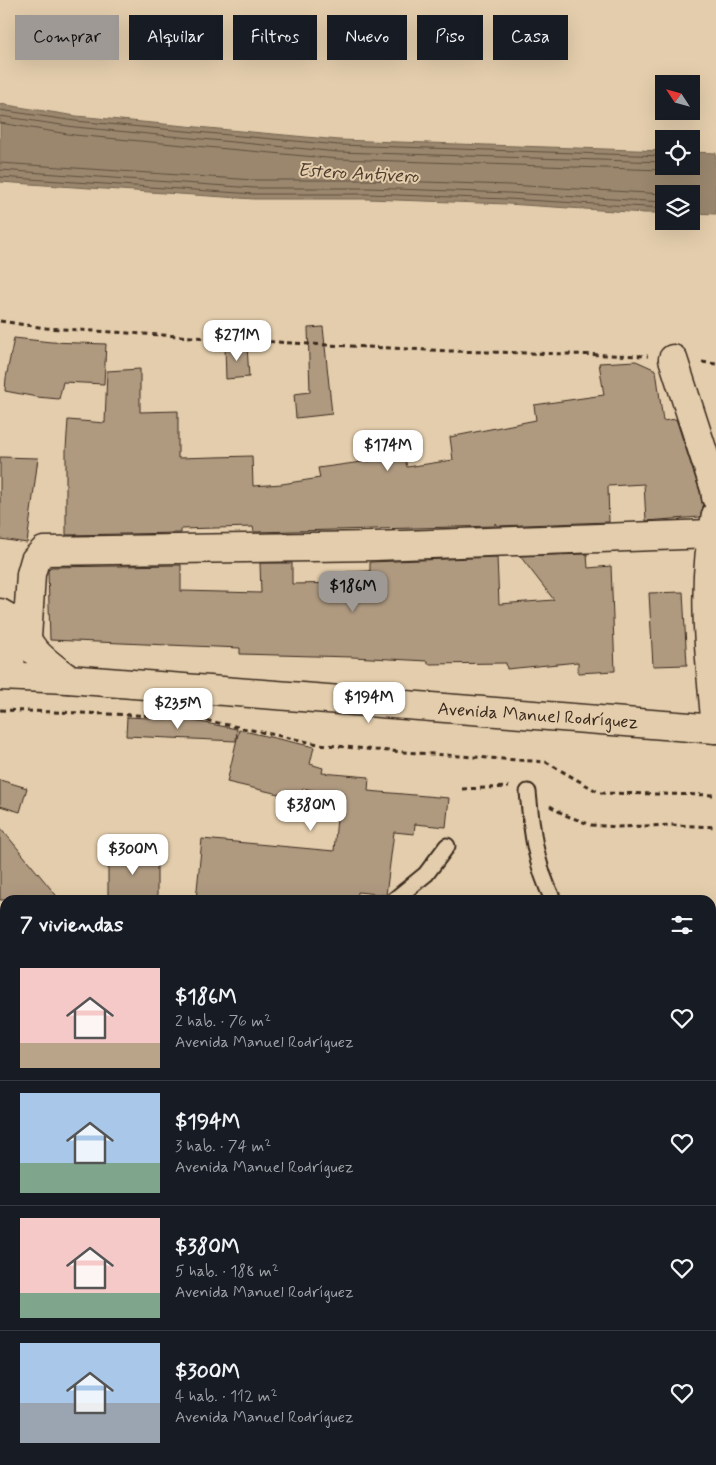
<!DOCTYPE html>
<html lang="es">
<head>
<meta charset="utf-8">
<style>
	body { margin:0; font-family:Mynerve,sans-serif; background:#20242c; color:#f1f3f6; height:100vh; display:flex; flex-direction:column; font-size:19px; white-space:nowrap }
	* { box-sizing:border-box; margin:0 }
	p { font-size:16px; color:#9ea1a6 }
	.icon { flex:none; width:28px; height:28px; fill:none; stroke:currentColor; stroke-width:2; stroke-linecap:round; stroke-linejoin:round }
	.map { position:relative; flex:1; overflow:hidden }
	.sheet { position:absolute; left:0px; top:895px; width:716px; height:570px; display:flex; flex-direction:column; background:#171b24; border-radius:15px 15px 0 0; box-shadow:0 5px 20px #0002 }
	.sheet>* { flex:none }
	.guide { position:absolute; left:15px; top:15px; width:686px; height:45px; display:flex; gap:10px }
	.needle { width:32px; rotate:306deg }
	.tools { position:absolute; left:655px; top:75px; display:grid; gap:10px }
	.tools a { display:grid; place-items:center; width:45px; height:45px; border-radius:0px; background:#171b24; box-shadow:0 5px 20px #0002; font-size:25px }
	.price { position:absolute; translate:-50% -42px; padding:0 11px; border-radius:10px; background:#fff; color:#222; font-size:16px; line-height:32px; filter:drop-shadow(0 1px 2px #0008) }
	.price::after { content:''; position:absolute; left:50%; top:30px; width:15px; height:11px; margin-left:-8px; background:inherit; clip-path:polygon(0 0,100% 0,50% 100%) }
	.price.selected { background:#9f9995; color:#111 }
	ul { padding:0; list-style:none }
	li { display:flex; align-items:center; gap:15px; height:125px; padding:0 20px }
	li+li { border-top:1px solid #363941 }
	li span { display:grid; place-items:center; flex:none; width:140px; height:100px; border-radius:0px; color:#555 }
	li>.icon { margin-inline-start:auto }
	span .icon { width:60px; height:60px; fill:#fffc; stroke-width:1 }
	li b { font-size:21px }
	h2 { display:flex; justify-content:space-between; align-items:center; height:60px; padding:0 20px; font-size:21px }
	.tag { padding:0 18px; border-radius:0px; background:#171b24; box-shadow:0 5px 20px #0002; font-size:18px; line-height:45px }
	.tag.selected { background:#9f9995; color:#111 }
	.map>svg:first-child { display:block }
	.water { fill:#9a876e; stroke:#74624e }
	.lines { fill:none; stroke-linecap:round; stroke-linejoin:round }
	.shore { stroke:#614f3e; stroke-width:1 }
	.building { fill:#af9a80; stroke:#3b2a1e }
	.service-casing { stroke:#3b2a1e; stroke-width:19 }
	.minor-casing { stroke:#3b2a1e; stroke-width:31 }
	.secondary-casing { stroke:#3b2a1e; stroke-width:31 }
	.path { stroke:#3b2a1e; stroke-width:3; stroke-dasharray:5 4; stroke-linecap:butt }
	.service { stroke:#e3cdac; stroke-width:15 }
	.minor { stroke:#e3cdac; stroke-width:28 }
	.secondary { stroke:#e3cdac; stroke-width:28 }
	.labels { text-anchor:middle; stroke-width:4; stroke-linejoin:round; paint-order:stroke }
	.street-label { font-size:18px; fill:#3b2a1e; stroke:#e3cdac }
	.water-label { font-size:19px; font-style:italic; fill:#4e3d2e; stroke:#e3cdac }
</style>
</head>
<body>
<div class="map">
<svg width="716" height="1465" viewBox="0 0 716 1465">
	<rect width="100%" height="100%" fill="#e3cdac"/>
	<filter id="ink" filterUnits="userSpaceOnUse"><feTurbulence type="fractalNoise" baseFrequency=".02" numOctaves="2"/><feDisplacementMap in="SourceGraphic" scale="10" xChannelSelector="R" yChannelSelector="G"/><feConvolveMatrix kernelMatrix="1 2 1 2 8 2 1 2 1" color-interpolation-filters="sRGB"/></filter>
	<g filter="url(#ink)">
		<!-- water -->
		<path class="water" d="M0,104l76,12 263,24 325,11v15h27v-14l25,1v61l-25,-1v-19h-27v19h-19l-137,-9 -140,-5h-114l-254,-17z"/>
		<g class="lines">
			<!-- shore -->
			<g class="shore">
				<path d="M0,110l75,11 264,24 325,11"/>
				<path d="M0,116l75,11 263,25 326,10"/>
				<path d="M0,123l74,12 264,24 324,11 12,-4"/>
				<path d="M0,163l254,17h115l140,5 155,9"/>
				<path d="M0,170l254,18h115l140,5 155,9"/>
				<path d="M0,177l254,17h114l140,5 156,9"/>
			</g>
		</g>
		<!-- building -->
		<g class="building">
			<path d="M323,327l9,87 -36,4 -2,-24 16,-2 -2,-64z"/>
			<path d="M14,338l37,4 55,2 -2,40 -41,-2 -4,17 -22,-2 -32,-6 1,-13z"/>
			<path d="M247,346l2,31 -23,2 -1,-32z"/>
			<path d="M636,361l20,9 7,51 13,-2 24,73 3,16 -3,9 -54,4 -2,-37 -36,2 1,36 -112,4 -2,-3v3l-241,6 -1,-5 -38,1 -34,1v4l-115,2v-86l2,-29 37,3 2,-52 33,-2v43l38,-1v47l74,-2 1,30 29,-2 38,-6 -2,-10 73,-10 1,2 13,-2 2,9 46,-7 -3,-23 86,-17 -2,-15 70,-10 -5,-32z"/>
			<path d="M0,457l38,1 -11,85 -27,-4z"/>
			<path d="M587,554l1,14 23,-2 4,105 -37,2v-11l-71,7 -1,-6 -78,1v-3l-76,-4 -112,-3v-6l-190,-8 -2,-70 3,-3 130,-2v26l80,2 -1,-30h32v21l55,-1 -1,-11 24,-1v-9l127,-5 2,47 55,-4 -34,-44z"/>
			<path d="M683,592l4,73 -34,1 -4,-73z"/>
			<path d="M127,717l62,3 48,9 -1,12 -110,-5z"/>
			<path d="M239,730l75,17 -4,17 13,4 -1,5 47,4 -1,14 81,7 -3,29 -31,-3 -1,10 -20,-2 -8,63 -28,-3 -1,8h-161l6,-61 132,12 5,-55 -36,-8 -3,11 -73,-17z"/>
			<path d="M0,780l27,8 -7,24 -20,-6z"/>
			<path d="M0,827l60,73h-60z"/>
			<path d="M157,851v47h-4v2h-45v-48z"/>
		</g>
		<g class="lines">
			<!-- service casing -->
			<g class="service-casing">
				<g id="service">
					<path d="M528,792c4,40 7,71 25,108"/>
					<path d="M394,900l32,-26 21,-28"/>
					<path d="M0,988l5,6"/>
					<path d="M711,1038l5,2"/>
					<path d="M711,1309l5,-4"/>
					<path d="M0,1378l5,-3"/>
				</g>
			</g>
			<!-- minor casing -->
			<g class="minor-casing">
				<g id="minor">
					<path d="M673,359l42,130 1,8"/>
					<path d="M0,613c24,13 19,18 34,37 9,11 23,20 34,29"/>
					<path d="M0,626c12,18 11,28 10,50"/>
					<path d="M27,638l4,-64 4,-14 9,-9 331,-5 337,-12"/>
					<path d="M716,729c-6,-71 -16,-144 0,-214"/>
				</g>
			</g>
			<!-- secondary casing -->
			<g class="secondary-casing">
				<path id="secondary" d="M0,676l68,3 648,50"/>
			</g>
			<!-- path -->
			<g class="path">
				<path d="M0,321l46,7 263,16 140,7 199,5"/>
				<path d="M702,362l14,2"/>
				<path d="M0,710l190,7 128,27 57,6 171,12 54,31 116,2"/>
				<path d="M462,789l47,-2"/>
				<path d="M550,806l15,9 26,10 27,2 55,-2 43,2"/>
				<path d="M0,959l5,6"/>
				<path d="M0,1330l5,-4"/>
				<path d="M378,1460l2,5"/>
				<path d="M548,1460l4,5"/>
			</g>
			<!-- service -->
			<use href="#service" class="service"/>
			<!-- minor -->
			<use href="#minor" class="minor"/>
			<!-- secondary -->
			<use href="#secondary" class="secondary"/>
		</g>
	</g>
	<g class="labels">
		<!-- street labels -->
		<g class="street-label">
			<text transform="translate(538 715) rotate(4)" y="6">Avenida Manuel Rodríguez</text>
		</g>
		<!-- water labels -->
		<g class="water-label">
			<text transform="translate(358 172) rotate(3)" y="7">Estero Antivero</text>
		</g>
	</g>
</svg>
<div class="tools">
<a><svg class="needle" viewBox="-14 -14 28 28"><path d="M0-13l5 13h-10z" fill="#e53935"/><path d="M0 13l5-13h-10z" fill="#9ea1a6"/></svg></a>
<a><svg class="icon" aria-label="locate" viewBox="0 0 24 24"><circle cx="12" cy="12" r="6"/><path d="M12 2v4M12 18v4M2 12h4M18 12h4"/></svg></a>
<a><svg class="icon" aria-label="layers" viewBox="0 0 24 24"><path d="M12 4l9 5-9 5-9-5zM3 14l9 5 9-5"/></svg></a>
</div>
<b class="price" style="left:237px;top:362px">$271M</b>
<b class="price" style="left:388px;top:472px">$174M</b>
<b class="price selected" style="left:353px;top:613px">$186M</b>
<b class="price" style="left:369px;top:724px">$194M</b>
<b class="price" style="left:178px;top:730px">$235M</b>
<b class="price" style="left:311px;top:832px">$380M</b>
<b class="price" style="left:133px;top:876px">$300M</b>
<div class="guide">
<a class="tag selected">Comprar</a>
<a class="tag">Alquilar</a>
<a class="tag">Filtros</a>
<a class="tag">Nuevo</a>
<a class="tag">Piso</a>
<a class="tag">Casa</a>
</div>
<section class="sheet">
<h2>7 viviendas<svg class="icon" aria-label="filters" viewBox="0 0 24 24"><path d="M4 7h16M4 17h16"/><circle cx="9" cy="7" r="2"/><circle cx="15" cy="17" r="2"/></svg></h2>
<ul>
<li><span style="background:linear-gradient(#f6c9c9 75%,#b9a48a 0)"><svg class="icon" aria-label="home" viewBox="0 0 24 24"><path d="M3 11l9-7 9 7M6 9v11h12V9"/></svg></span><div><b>$186M</b><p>2 hab. · 76 m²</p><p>Avenida Manuel Rodríguez</p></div><svg class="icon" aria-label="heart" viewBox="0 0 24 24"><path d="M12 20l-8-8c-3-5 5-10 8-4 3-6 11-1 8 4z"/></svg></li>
<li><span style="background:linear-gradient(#a9c7e8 70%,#7fa58c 0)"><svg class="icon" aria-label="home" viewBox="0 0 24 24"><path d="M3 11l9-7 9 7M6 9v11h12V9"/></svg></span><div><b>$194M</b><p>3 hab. · 74 m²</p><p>Avenida Manuel Rodríguez</p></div><svg class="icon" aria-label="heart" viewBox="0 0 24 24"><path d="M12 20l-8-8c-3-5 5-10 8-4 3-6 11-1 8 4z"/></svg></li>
<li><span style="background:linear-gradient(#f6c9c9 75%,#7fa58c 0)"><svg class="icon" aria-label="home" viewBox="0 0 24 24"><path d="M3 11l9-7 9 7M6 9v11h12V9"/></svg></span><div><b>$380M</b><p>5 hab. · 188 m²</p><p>Avenida Manuel Rodríguez</p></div><svg class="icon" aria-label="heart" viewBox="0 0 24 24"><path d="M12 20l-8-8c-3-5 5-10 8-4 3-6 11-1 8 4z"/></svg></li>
<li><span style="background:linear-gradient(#a9c7e8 60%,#9aa5b1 0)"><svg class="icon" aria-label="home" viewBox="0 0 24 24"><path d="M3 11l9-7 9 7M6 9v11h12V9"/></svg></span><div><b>$300M</b><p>4 hab. · 112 m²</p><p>Avenida Manuel Rodríguez</p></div><svg class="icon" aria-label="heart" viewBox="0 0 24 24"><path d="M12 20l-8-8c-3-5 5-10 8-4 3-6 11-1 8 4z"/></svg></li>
</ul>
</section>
</div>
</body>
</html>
